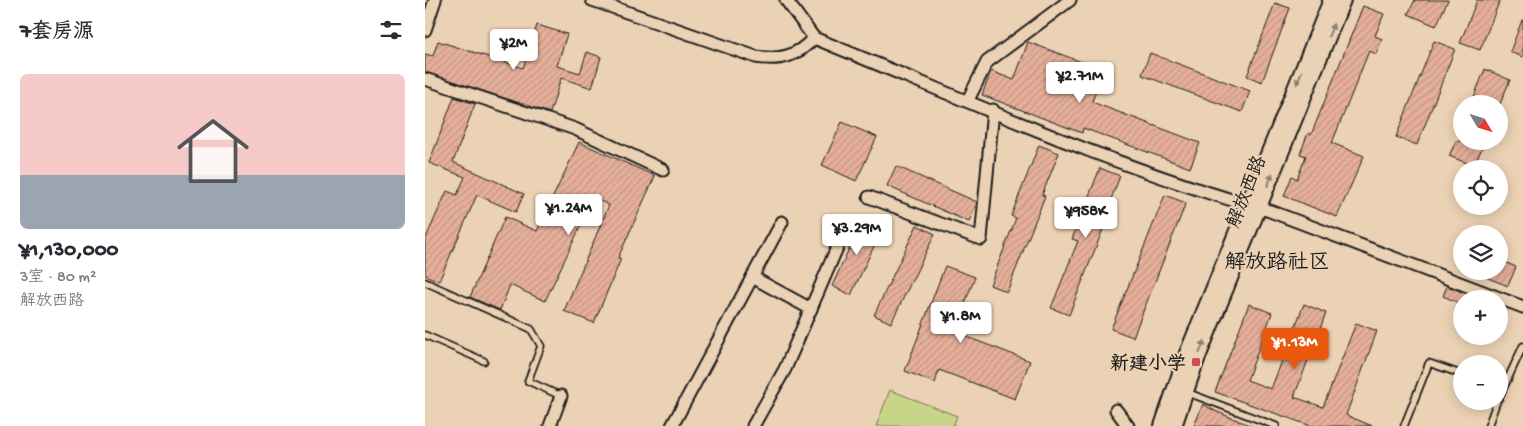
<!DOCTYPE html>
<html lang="zh">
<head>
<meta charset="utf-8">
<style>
	body { margin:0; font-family:"Gochi Hand","LXGW WenKai TC",sans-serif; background:#f7f7f7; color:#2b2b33; height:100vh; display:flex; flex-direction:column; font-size:19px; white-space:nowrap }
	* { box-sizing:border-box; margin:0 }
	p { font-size:16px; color:#7c7c81 }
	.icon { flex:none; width:28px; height:28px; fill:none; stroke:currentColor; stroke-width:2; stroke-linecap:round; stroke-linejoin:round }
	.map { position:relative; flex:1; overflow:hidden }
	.sheet { display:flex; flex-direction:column; background:#fff; width:425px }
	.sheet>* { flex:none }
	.needle { width:32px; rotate:128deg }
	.fabs { position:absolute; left:1028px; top:95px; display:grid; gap:10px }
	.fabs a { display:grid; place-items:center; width:55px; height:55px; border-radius:50%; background:#fff; box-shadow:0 2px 12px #0003; font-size:25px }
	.price { position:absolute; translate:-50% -42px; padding:0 11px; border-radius:5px; background:#fff; color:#222; font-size:16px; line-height:32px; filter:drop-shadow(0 1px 2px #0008) }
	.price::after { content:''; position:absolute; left:50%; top:30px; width:15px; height:11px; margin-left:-8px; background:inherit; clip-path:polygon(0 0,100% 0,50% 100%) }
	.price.selected { background:#ea580c; color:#fff }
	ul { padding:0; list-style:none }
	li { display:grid; align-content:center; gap:10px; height:265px; padding:0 20px }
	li+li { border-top:1px solid #e1e1e2 }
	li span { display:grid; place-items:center; height:155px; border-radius:8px; color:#555 }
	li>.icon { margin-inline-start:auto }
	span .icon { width:90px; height:90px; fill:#fffc; stroke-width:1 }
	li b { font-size:21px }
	h2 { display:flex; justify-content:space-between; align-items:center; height:60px; padding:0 20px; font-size:21px }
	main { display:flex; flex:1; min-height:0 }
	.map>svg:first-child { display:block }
	.grass { fill:#c8d488; stroke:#727852 }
	.building { fill:url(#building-hatch); stroke:#1c1c1c }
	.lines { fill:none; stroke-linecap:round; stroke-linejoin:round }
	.service-casing { stroke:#1c1c1c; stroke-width:9 }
	.minor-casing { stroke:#1c1c1c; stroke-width:15 }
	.tertiary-casing { stroke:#1c1c1c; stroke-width:18 }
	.service { stroke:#ecd2b4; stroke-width:5.5 }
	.minor { stroke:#ecd2b4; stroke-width:11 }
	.tertiary { stroke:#ecd2b4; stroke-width:14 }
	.oneway { fill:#8e8070 }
	.poi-dot { fill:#d1495b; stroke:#ecd2b4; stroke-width:2 }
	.labels { text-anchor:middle; stroke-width:4; stroke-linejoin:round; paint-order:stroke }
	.street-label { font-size:19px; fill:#1c1c1c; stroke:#ecd2b4 }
	.poi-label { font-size:19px; font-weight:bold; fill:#1c1c1c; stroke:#ecd2b4; text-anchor:end }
	.quarter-label { font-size:21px; fill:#1c1c1c; stroke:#ecd2b4 }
</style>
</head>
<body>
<main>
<section class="sheet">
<h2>7套房源<svg class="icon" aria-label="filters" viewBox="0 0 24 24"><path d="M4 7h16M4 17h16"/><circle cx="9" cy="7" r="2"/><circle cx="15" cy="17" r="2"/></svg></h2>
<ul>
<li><span style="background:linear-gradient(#f6c9c9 65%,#9aa5b1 0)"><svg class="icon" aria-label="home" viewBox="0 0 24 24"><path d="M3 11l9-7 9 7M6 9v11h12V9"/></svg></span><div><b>¥1,130,000</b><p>3室 · 80 m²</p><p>解放西路</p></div></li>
</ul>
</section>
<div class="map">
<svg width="1098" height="426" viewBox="0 0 1098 426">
	<defs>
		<pattern id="building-hatch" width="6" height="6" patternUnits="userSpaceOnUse" patternTransform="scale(1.25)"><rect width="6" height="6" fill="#e5af99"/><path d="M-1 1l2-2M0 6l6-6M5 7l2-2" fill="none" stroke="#c49683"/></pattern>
	</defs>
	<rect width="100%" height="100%" fill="#ecd2b4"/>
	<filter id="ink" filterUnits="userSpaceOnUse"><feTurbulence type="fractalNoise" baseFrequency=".02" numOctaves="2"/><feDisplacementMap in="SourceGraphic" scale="10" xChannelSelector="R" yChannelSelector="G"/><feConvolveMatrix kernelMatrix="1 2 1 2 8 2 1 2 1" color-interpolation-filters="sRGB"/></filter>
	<g filter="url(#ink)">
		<!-- grass -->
		<path class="grass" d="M465,390l67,26 -4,10h-77z"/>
		<!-- building -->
		<g class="building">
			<path d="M990,0h33l-12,26 -28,-12z"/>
			<path d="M1052,0h23l-20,50 -20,-7z"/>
			<path d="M850,3l15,5 -28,74 -15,-6z"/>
			<path d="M938,6l21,8 -9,22 7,3 -6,15 -7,-3 -37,92 32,13 -27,61 -53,-21 8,-20 5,3 9,-23 -6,-2 8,-21 3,2z"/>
			<path d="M1097,20h1v37l-13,-5z"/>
			<path d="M112,25l30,9 -10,32 23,7 7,-21 14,5 -9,31 -31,-10 -11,35 -125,-41v-18l8,2 5,-15 85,27z"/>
			<path d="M1009,41l21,8 -38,96 -21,-8z"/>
			<path d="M603,42l75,28 -11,32 108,41 -10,25 -107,-40 -1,5 -100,-38 9,-24 23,9z"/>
			<path d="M725,53l100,38 -8,21 -100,-37z"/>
			<path d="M1060,69l25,11 -10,24h-29z"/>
			<path d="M29,97l21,7 -22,58 71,32 -8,18 -39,-17 -38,86 -14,-6v-35l22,-49 10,4 8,-18 -36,-14z"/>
			<path d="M417,122l35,15 -21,44 -34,-16z"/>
			<path d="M1031,141h29l-11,25 -25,-10z"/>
			<path d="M154,142l76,34 -37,82 3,1 -27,64 -30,-12 45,-106 -15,-7 -49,103 -35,-16 -10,25 -30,-13 35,-80 32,14z"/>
			<path d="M614,145l20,8 -17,42 3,1 -38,96 -17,-7 26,-67 -5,-2z"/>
			<path d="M471,166l81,36 -8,20 -82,-36z"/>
			<path d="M675,168l20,8 -16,41 3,2 -38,96 -18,-7 27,-67 -6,-2z"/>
			<path d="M740,195l21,8 -53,134 -22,-8z"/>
			<path d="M438,218l20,9 -32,68 -19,-9z"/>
			<path d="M492,225l18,9 -44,89 -17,-8z"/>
			<path d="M1074,260l17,7 -8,19 -35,-14 26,-1z"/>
			<path d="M520,266l30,11 -21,55 76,29 -15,38 -76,-29 -4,13 -30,-12z"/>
			<path d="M1022,286l33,13h-19v5l-18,-8z"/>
			<path d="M824,304l23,9 -25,67 24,9 33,-85 22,9 -32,84 29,10 33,-84 21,8 -31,84 26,11h-61l-96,-34z"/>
			<path d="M778,404l12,7 37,15h-58z"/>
		</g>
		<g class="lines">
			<!-- service casing -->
			<g class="service-casing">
				<g id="service">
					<path d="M0,282l106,47 10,17 -13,35 33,15"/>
					<path d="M0,335l59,26"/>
					<path d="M761,392l90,34"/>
					<path d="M1074,398l24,-52"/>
					<path d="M979,426l25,-63 32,11"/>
					<path d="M1063,426l9,-25"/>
				</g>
			</g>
			<!-- minor casing -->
			<g class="minor-casing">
				<g id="minor">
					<path d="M167,0l164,57c25,4 41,-1 58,-19"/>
					<path d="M361,0l28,38c150,61 300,130 456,173l253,96"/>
					<path d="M0,30l10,-30"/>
					<path d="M0,79l150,50 88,41"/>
					<path d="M543,100l19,-38 83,-62"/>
					<path d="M444,197l112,42 12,-129"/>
					<path d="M327,277l59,32"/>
					<path d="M691,410l12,16"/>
					<path d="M125,426l11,-30"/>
					<path d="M247,426l110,-204"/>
					<path d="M328,426l32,-57 54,-126"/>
				</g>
			</g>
			<!-- tertiary casing -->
			<g class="tertiary-casing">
				<g id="tertiary">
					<path d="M737,426l24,-70 145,-356"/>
					<path d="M749,426l22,-64 147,-362"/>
				</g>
			</g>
			<!-- service -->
			<use href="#service" class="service"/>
			<!-- minor -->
			<use href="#minor" class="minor"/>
			<!-- tertiary -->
			<use href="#tertiary" class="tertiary"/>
		</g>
		<!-- one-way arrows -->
		<defs><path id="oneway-solid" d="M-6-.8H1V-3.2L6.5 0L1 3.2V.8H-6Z" transform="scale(1.25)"/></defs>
		<g class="oneway">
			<use href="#oneway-solid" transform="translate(906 30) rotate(-68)"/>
			<use href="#oneway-solid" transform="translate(874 78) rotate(112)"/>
			<use href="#oneway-solid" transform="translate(845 180) rotate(-68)"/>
			<use href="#oneway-solid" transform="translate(777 347) rotate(-68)"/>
		</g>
	</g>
	<!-- markers -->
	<rect class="poi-dot" x="766" y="357" width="10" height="10" rx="2.5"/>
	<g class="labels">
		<!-- street labels -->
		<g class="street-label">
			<text transform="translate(820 191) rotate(-68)" y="7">解放西路</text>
		</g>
		<!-- poi labels -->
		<g class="poi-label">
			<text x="761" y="369">新建小学</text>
		</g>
		<!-- quarter labels -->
		<g class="quarter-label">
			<text x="852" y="268">解放路社区</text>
		</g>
	</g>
</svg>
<div class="fabs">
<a><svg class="needle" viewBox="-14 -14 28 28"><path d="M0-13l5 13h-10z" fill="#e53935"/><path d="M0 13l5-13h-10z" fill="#7c7c81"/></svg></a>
<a><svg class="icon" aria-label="locate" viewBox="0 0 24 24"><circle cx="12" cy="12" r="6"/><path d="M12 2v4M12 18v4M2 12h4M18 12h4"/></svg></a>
<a><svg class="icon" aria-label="layers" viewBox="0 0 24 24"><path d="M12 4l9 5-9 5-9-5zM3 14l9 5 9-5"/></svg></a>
<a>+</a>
<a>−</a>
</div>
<b class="price" style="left:89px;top:71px">¥2M</b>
<b class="price" style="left:655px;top:104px">¥2.71M</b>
<b class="price" style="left:144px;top:236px">¥1.24M</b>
<b class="price" style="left:661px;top:239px">¥958K</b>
<b class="price" style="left:432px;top:256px">¥3.29M</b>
<b class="price" style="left:536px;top:344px">¥1.8M</b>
<b class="price selected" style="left:870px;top:370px">¥1.13M</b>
</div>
</main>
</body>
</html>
